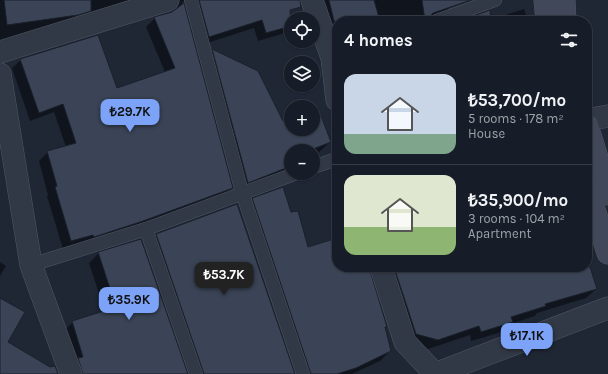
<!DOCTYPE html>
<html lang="en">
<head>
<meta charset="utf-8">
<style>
	body { margin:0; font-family:Karla,sans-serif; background:#242a34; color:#f1f3f6; height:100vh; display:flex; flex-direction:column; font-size:15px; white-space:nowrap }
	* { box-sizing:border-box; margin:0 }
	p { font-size:13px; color:#9ea2a8 }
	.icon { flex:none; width:22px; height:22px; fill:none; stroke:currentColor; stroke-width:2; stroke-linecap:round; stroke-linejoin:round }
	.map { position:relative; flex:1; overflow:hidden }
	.side { position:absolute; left:332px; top:16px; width:260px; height:256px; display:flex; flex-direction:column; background:#171d28; border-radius:16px; box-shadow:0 1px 3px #0004,0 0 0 1px #363b45 }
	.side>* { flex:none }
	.controls { position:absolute; left:284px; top:12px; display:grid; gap:8px }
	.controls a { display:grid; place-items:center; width:36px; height:36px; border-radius:50%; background:#171d28; box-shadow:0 1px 3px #0004,0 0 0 1px #363b45; font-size:20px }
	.price { position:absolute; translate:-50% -34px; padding:0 9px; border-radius:8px; background:#7ca3f8; color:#111; font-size:13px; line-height:26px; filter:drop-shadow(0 1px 2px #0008) }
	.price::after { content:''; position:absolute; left:50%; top:24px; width:12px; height:9px; margin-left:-6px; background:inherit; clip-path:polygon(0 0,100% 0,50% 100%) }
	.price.active { background:#222; color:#fff }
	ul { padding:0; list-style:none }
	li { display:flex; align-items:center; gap:12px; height:100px; padding:0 12px }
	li+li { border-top:1px solid #363b45 }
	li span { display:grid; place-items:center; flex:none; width:112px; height:80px; border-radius:12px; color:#555 }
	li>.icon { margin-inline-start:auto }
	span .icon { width:48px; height:48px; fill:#fffc; stroke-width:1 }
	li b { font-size:17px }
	h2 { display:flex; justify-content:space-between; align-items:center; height:48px; padding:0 12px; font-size:17px }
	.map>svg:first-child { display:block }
	.shadow { fill:#0007 }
	.building { fill:#3a4456; stroke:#1a202c }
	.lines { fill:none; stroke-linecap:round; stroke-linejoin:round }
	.service-casing { stroke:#505664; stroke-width:14 }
	.minor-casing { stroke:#505664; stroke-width:23 }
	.tertiary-casing { stroke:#505664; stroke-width:23 }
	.secondary-casing { stroke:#505664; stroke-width:23 }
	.service { stroke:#323946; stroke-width:13 }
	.minor { stroke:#323946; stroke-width:22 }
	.tertiary { stroke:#323946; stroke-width:22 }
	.secondary { stroke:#404859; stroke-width:22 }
</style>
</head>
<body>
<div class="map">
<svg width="608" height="374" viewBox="0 0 608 374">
	<rect width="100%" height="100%" fill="#1f2735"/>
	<!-- shadow -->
	<g class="shadow">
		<path d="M0,0h143l-143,44z"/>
		<path d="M168,0h118l6,19 -1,8 -6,6 -27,8 -4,-13 -53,17 -11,-39 -5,-5 -3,1 50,186 -9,9 -89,33 -71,19 -16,-53 1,-1 -9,-34 9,-9 18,-5 -12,-35 -24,9 -18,-53 9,-8 95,29 49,-17 -19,-45 9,-9 17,-6v-7z"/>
		<path d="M313,0h136l1,7 -11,10 -9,4h-93v32z"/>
		<path d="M524,9l4,12h-42z"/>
		<path d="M213,50l46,23v3l23,47 9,-4v10h22v-18l17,31 -17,16v-7h-22v21l-54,21 -35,-132z"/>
		<path d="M253,199l37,15 17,35 30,-10v28h23l17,33 9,27 -1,2 5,22 -10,10 -28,13h-53l-56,-165z"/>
		<path d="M157,235l137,139h-102l-45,-130z"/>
		<path d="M99,253l87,121h-115l-8,-42 10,-10 32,-10 -16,-49z"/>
		<path d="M587,259l9,30 -10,9 -49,15 -2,3 -25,8 -8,8 -31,9 -1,-6 -42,14 -22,-5 -28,-77h209z"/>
		<path d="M0,262l6,4 -6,10z"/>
	</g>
	<!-- building -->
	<g class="building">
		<path d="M4,0h87v11l-13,4 -71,10z"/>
		<path d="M199,0h101l1,7 -11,3 1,16 -25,7 -4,-13 -53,17z"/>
		<path d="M329,0h45l6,21h-46z"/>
		<path d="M422,0h49l-38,13 -3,3 -2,5h-3z"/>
		<path d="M184,3l49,185 -90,33 -49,16 -1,-2 -22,6 -16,-54 2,-1 -10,-35 29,-8 -13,-39 -24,9 -19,-54 78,-24 19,53 58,-20 -21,-51 18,-5z"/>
		<path d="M490,10l1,11h-31z"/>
		<path d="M212,49l46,22 25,50 8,-3v11h22v-19l5,-2 13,34 -18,7 3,7 -3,2v-7h-22v15l-43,17z"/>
		<path d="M283,187l8,25 7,-1 10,36 29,-9v29h32l18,60h-2l6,24 -35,17 -19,6h-26l-59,-176z"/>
		<path d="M237,204l58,170h-91l-48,-140z"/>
		<path d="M141,239l47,135h-105l-5,-16 5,-1 -11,-36 44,-14 -18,-55z"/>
		<path d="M394,267h196l7,22 -52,15 1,2 -35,11 2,5 -32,10 -2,-6 -41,14 -22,-6z"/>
		<path d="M0,298l25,14 -17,30 42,25 5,-1 3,8h-58z"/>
	</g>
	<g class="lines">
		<!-- service casing -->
		<g class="service-casing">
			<g id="service">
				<path d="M191,0l51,192 61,182"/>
				<path d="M436,21l59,-21"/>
				<path d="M313,167l24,-8"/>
				<path d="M146,229l50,145"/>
				<path d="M31,265l115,-36 151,-56"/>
			</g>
		</g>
		<!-- minor casing -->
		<g class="minor-casing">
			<g id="minor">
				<path d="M312,0l20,58 5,42"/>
				<path d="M0,52l168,-52"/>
				<path d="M0,74l31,191 40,109"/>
				<path d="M587,120l21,-4"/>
				<path d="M381,267l24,75 30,32"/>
			</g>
		</g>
		<!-- tertiary casing -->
		<g class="tertiary-casing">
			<path id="tertiary" d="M435,374l173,-66"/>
		</g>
		<!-- secondary casing -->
		<g class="secondary-casing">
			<g id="secondary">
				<path d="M545,0l2,21"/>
				<path d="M564,0l1,21"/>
				<path d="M587,125l21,69"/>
				<path d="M587,187l21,66"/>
			</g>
		</g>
		<!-- service -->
		<use href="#service" class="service"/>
		<!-- minor -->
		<use href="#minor" class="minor"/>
		<!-- tertiary -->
		<use href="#tertiary" class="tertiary"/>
		<!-- secondary -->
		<use href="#secondary" class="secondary"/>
	</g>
</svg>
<div class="controls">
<a><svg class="icon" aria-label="locate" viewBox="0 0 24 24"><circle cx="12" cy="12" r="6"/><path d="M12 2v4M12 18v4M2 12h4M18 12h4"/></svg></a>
<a><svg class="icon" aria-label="layers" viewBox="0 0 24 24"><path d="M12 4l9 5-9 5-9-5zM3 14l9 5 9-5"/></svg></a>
<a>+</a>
<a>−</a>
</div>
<b class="price" style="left:130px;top:133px">₺29.7K</b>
<b class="price active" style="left:224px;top:296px">₺53.7K</b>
<b class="price" style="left:129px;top:321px">₺35.9K</b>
<b class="price" style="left:527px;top:357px">₺17.1K</b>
<section class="side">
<h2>4 homes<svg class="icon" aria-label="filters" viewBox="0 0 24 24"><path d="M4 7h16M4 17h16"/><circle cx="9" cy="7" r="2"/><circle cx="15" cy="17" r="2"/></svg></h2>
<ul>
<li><span style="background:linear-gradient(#c9d6e8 75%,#7fa58c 0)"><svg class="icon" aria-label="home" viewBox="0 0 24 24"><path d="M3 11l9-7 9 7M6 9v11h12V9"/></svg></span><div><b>₺53,700/mo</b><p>5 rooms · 178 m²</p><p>House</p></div></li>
<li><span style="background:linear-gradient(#dfe7d0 65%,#8fb573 0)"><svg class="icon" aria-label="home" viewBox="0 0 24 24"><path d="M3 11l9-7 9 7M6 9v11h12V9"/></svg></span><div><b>₺35,900/mo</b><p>3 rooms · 104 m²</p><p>Apartment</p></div></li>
</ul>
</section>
</div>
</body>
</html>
